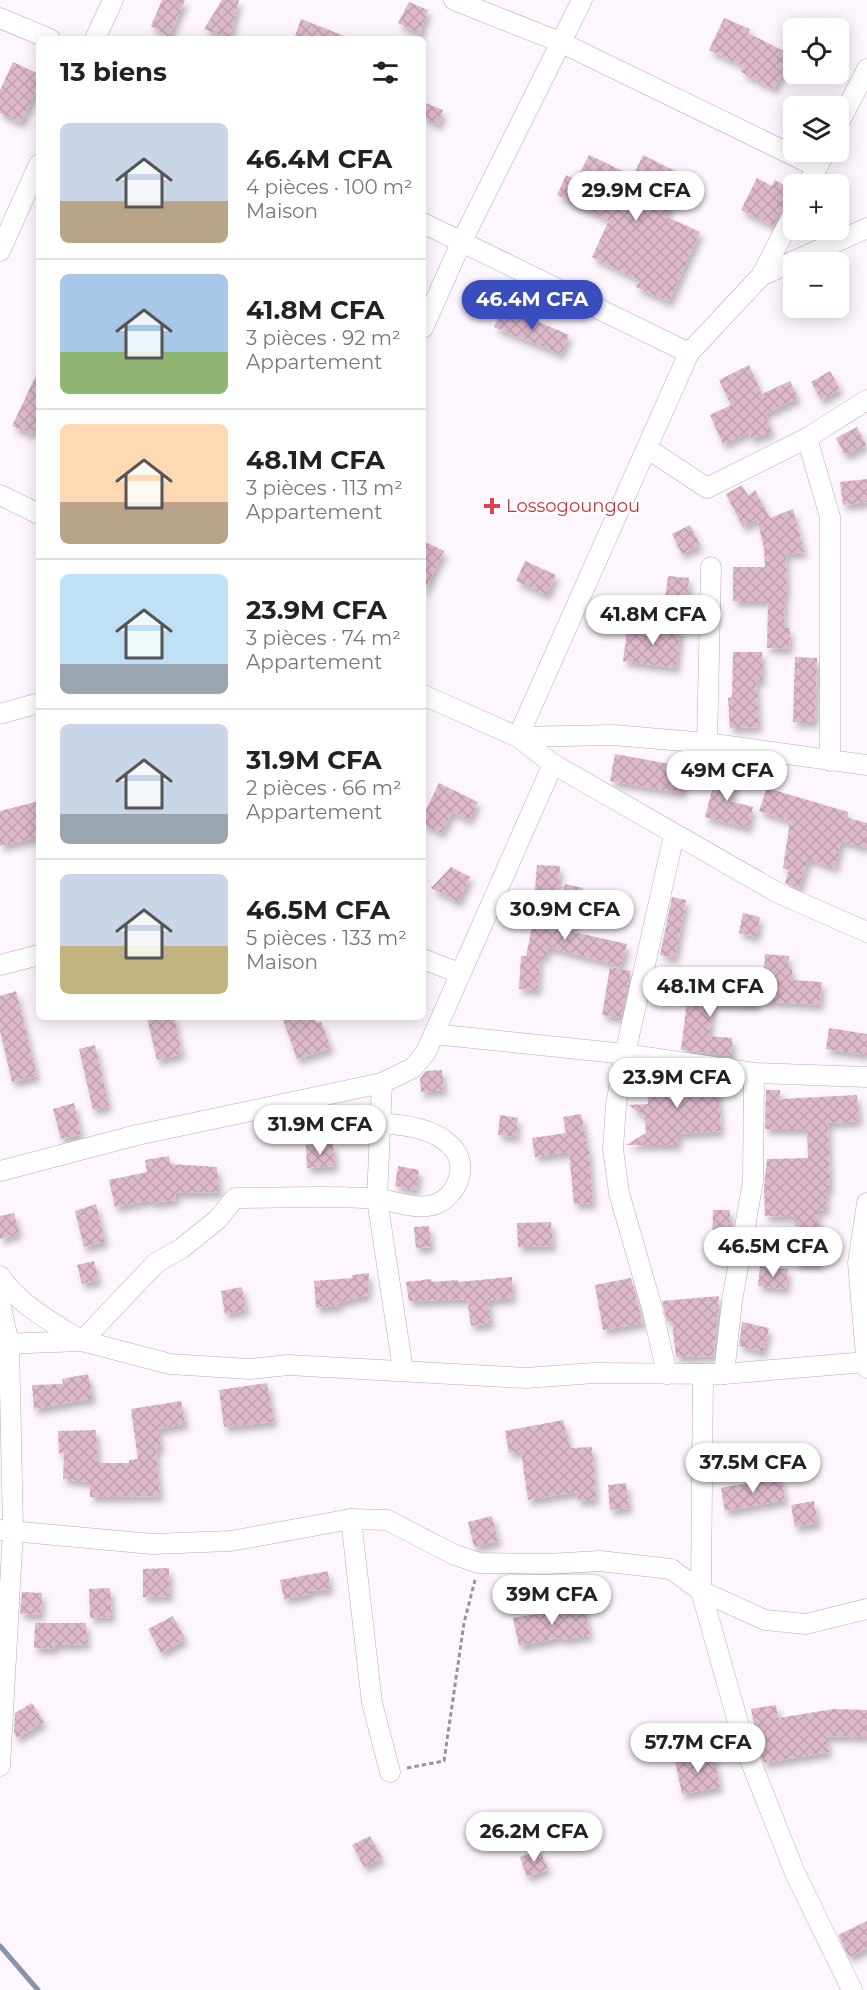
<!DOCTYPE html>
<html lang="fr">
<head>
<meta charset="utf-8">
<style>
	body { margin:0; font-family:Montserrat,sans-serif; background:#f2f2f2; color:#222; height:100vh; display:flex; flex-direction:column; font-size:22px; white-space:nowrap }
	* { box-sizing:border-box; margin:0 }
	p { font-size:20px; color:#767676 }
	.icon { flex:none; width:33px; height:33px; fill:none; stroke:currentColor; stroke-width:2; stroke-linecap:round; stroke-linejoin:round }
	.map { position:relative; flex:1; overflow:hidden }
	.sheet { position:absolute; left:36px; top:36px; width:390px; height:984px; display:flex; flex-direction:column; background:#fff; border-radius:9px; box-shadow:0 3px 15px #0003 }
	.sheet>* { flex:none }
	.fabs { position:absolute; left:783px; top:18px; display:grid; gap:12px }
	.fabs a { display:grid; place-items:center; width:66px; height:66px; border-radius:9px; background:#fff; box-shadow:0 3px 15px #0003; font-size:30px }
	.price { position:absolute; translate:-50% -51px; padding:0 14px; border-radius:21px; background:#fff; color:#222; font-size:20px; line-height:39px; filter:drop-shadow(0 2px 3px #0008) }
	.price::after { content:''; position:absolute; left:50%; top:36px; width:18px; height:14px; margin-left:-9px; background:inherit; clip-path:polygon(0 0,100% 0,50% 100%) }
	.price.active { background:#394dbf; color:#fff }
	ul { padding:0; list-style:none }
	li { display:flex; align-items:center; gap:18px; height:150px; padding:0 24px }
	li+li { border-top:2px solid #e0e0e0 }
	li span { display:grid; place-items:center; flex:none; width:168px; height:120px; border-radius:9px; color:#555 }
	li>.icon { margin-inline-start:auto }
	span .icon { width:72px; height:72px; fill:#fffc; stroke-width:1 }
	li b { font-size:26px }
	h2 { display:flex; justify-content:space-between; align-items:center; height:72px; padding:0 24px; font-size:26px }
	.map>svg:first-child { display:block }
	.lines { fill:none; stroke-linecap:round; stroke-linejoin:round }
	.stream { stroke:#8794ab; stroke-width:5 }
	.building { fill:url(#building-cross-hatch); filter:url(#shadow) }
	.minor-casing { stroke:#b6aab7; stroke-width:21 }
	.path { stroke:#999399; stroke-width:3; stroke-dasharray:4.5 3; stroke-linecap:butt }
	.minor { stroke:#fff; stroke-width:20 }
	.health-dot { fill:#e0444e; stroke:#fff; stroke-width:2 }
	.labels { text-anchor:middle; stroke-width:4.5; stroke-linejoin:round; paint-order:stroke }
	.health-label { font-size:18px; fill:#be3a42; stroke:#fff; text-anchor:start }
</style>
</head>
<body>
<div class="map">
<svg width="867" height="1990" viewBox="0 0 867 1990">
	<defs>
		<pattern id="building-cross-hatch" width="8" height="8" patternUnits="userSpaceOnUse" patternTransform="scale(1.5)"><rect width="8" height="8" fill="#deb9cc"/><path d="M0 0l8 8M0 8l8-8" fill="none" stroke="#be9faf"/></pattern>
		<filter id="shadow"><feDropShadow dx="3.5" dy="6" stdDeviation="3" flood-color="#0004"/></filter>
	</defs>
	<rect width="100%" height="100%" fill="#fef6fe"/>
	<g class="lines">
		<!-- stream -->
		<path class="stream" d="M0,1946l38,44"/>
	</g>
	<!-- building -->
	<g class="building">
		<path d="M162,0h23l-16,37 -18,-11z"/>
		<path d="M222,0h17l-10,39 -25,-10z"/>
		<path d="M409,2l19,8 -8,24 -22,-11z"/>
		<path d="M724,18l26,11 -2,4 44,22 -18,34 -33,-17 3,-6 -35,-16z"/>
		<path d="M301,19l46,18v2h-53z"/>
		<path d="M13,62l26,12v11l-18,38 -21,-10v-23z"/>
		<path d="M423,102l20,8 -4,15 -16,-8z"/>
		<path d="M589,155l44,21 10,-21 32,16v5l4,3 -4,7 5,2 -15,28 35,16 -31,70 -33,-15 3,-7 -47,-23 17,-37 -52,-25 9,-20 10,5z"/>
		<path d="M757,178l15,8 3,-6 18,10 -20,36 -32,-16z"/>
		<path d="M504,307l65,28 -8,19 -67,-27z"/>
		<path d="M749,365l13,29 28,-13 8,17 -33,16 7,18 -21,7 -2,-7 -26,12 -13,-29 21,-10 -12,-25z"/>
		<path d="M39,369v47l-7,18 -20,-8z"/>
		<path d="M830,371l10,18 -19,11 -10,-18z"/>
		<path d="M857,427l9,18 -21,10 -9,-17z"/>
		<path d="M867,479v23l-24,3 -3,-23z"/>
		<path d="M742,485l6,11 7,-6 15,28 23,-9 11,43 -18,2 1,40h-2l-1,34h6l-1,21 -22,-1 1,-47h-35v-34h32l-1,-19 -7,-29 -14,8 -17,-33z"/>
		<path d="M690,525l10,20 -18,9 -10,-20z"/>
		<path d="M423,541l21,10 -21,43z"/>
		<path d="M525,561l31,14 -9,20 -31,-14z"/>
		<path d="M668,576l21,2 -2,23 -22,-2z"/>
		<path d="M628,625l27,4 1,-4 25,3 -5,40 -53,-7z"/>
		<path d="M733,652h29v28h-6l3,47 -29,1 -2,-30 4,-1z"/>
		<path d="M795,657l22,1 -2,64h-22z"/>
		<path d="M615,754l71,13 -4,26 -72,-12z"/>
		<path d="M718,768l20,6 -8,27 23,6 -5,21 -43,-11z"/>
		<path d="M439,783l39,19 -9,18 -17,-8 -11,21 -18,-9v-8z"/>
		<path d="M767,788l81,24v6l19,5v25l-26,-7 -6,27 -27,-9 -9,30 -14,-6 4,-13 -6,-2 7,-47 -31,-10z"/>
		<path d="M39,801v36l-39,9v-35z"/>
		<path d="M537,865l23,1 -2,25 -23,-1z"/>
		<path d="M451,867l19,10 -12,25 -27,-14z"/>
		<path d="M565,884l18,4 -10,44 54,12 -6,22 -73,-19 -1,9 -7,-1 -2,35 -19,-1 2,-33h5l7,-34 23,-3z"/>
		<path d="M672,897l14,3 -11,58 -15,-3z"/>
		<path d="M743,913l17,4 -4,20 -17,-4z"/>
		<path d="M765,954l24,2 -1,12 4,1v11l30,2 -2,23 -58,-4z"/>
		<path d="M610,967l21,4 -10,47 -19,-3z"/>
		<path d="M689,985l28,3v-3l17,1v5l24,3 -1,11 -44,-2 -4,33 23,2v18l-51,-6z"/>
		<path d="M16,991l21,85 -25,6 -12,-51v-35z"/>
		<path d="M147,1017h27l8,37 -25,6z"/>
		<path d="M282,1017h32l2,6 5,-1 10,26 -34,11z"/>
		<path d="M829,1028l38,6v21l-41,-6z"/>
		<path d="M95,1045l14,61 -16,4 -14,-61z"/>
		<path d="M442,1070l2,20 -23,2 -1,-14 6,-7z"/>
		<path d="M649,1070l50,7 1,11 18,-2 3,45 -43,3v11h-52l20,-12 -1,-16 -17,-12 20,-1z"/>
		<path d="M766,1090h14v9l77,-4 2,26 -31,2 2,65h-3l-1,23 -8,-2 1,55 -23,-1 2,-37h-3v-9l-30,-1 -1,-29 3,-28 41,-1 -1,-29h-42z"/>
		<path d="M74,1103l7,31 -20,5 -8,-30z"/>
		<path d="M581,1114l8,39 4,50 -19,1 -5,-52 -34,5 -3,-19 34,-5 -3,-16z"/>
		<path d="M500,1115l18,3 -2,19 -18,-2z"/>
		<path d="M333,1143l2,23 -28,2 -1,-23z"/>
		<path d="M169,1156l1,8 47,3 2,25 -44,1 1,7 -24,3 -1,-3 -36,7 -6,-27 38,-8 -2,-12z"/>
		<path d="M398,1166l21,4 -3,20 -21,-4z"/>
		<path d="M96,1204l9,38 -21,5 -9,-36z"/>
		<path d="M713,1210h17l-1,40 -17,-1z"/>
		<path d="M14,1213l5,20 -19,6v-23z"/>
		<path d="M551,1222l2,24 -35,1 -1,-24z"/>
		<path d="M429,1226l2,21 -15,1 -2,-21z"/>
		<path d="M94,1261l5,19 -17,4 -5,-19z"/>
		<path d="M760,1266l28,3 -2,20 -28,-3z"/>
		<path d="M369,1273l-1,22 -29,7 1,4 -24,2 -2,-27 39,-3 -1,-3z"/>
		<path d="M512,1277l1,21 -25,2 3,23 -20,3 -4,-27 -58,2 -3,-19 25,-3 1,3 26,-2v2z"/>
		<path d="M631,1278l12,45 -40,7 -8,-45z"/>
		<path d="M242,1287l4,23 -21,4 -4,-23z"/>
		<path d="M719,1296l-5,60 -38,1 -4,-36 -5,1 -5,-21z"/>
		<path d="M742,1322l27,6 -6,24 -24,-6z"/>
		<path d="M88,1374l5,24 -59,11 -2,-24 31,-1 -1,-5z"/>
		<path d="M267,1383l7,39 -50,5 -5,-37z"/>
		<path d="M181,1401l4,23 -27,5 3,20 -5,1 4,46 -70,1v-15l-27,-3 1,-27 -5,1 -1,-22 38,-1 2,33h31v-3l9,-1 -7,-50z"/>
		<path d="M563,1420l7,28 22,-1 4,52 -18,2 -1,-9 -49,8 -7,-49 -12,2 -4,-22z"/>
		<path d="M781,1477l4,23 -60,11 -4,-23z"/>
		<path d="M626,1483l3,25 -19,2 -2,-25z"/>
		<path d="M814,1501l4,22 -23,4 -4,-22z"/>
		<path d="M492,1516l6,25 -24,6 -6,-25z"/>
		<path d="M169,1568l1,28 -27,1v-28z"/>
		<path d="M328,1571l2,18 -20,2v3l-26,5 -4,-19z"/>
		<path d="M110,1588l2,29 -22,1 -1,-29z"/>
		<path d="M22,1592l20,1 -1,22 -21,-1z"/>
		<path d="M584,1606l6,29 -28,5v-3l-43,9 -6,-28z"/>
		<path d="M173,1616l12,23 -24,14 -13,-24z"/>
		<path d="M35,1623h51l1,21 -32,1 -1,4 -20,-1z"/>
		<path d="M32,1703l12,19 -27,16 -3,-6 1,-19z"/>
		<path d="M776,1705l2,13 56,-9 33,1v27l-41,-1 3,16 -65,11 -6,-17 -7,-37z"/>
		<path d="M713,1753l7,34 -38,7 -7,-33z"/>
		<path d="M370,1836l12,22 -18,9 -12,-22z"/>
		<path d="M540,1850l8,19 -21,8 -7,-20z"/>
		<path d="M867,1921v27l-18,9 -11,-22z"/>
	</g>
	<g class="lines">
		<!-- minor casing -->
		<g class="minor-casing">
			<g id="minor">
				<path d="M454,0l106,42 257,125"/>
				<path d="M0,18l50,21"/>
				<path d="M95,39l18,-39"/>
				<path d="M838,125l29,-56"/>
				<path d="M808,184l17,-32"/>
				<path d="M794,213l-33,63 -72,77 -171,384 95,-2 94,8 160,22"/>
				<path d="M423,223l266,130"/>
				<path d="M0,251l39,-87"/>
				<path d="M761,276l106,-48"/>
				<path d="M423,328l38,-85 121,-243"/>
				<path d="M807,438l23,79v244"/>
				<path d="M648,449l59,39 100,-50 60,-38"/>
				<path d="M0,495l39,19"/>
				<path d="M423,695l95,42 35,27 225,129 89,39"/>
				<path d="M0,714l39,-11"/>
				<path d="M707,743l4,-176"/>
				<path d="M423,959l36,14"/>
				<path d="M0,965l39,-10"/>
				<path d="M434,1034l191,20 129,19 113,4"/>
				<path d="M382,1083l-5,116 26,171"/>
				<path d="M0,1171l137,-36 245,-52 31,-15 13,-16 127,-288"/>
				<path d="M867,1203l-9,60 9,105"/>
				<path d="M0,1276c19,29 53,47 82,65l74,-78 26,-15 36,-29 17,-21c47,0 96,-3 142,1 19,2 41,12 59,5 22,-9 33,-39 16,-57 -17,-19 -47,-22 -72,-24"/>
				<path d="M0,1303l9,41 4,187 -13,235"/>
				<path d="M0,1344l82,-3 88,23 80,5 38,-4 238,13 68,-5 130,1 142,-12"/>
				<path d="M667,1374l-15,-66 -33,-115 -6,-44 3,-44 9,-51 49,-219"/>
				<path d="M703,1374l-2,217 44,156 50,126 57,117"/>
				<path d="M724,1374l8,-73 21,-120 1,-108"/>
				<path d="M351,1519l21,184 18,69"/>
				<path d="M0,1530l152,14 79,-3 120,-22 36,1 68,35 24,8 69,1 52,-3 71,8 30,22 64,29 41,4 61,-15"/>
			</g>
		</g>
		<!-- path -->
		<path class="path" d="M407,1768l37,-7 20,-138 11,-43"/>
		<!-- minor -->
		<use href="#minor" class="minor"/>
	</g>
	<!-- markers -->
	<path class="health-dot" d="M489 497h6v6h6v6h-6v6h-6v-6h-6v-6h6z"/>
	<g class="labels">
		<!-- health labels -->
		<g class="health-label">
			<text x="506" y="512">Lossogoungou</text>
		</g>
	</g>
</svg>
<div class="fabs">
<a><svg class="icon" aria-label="locate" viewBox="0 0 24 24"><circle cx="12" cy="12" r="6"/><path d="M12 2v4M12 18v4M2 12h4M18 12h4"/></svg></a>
<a><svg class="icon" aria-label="layers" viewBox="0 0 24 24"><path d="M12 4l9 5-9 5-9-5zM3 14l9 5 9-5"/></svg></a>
<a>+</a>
<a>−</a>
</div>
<b class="price" style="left:636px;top:222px">29.9M CFA</b>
<b class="price active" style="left:532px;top:331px">46.4M CFA</b>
<b class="price" style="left:653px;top:646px">41.8M CFA</b>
<b class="price" style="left:727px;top:802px">49M CFA</b>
<b class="price" style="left:565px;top:941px">30.9M CFA</b>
<b class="price" style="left:710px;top:1018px">48.1M CFA</b>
<b class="price" style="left:677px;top:1109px">23.9M CFA</b>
<b class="price" style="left:320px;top:1156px">31.9M CFA</b>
<b class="price" style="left:773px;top:1278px">46.5M CFA</b>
<b class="price" style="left:753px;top:1494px">37.5M CFA</b>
<b class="price" style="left:552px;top:1626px">39M CFA</b>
<b class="price" style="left:698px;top:1774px">57.7M CFA</b>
<b class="price" style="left:534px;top:1863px">26.2M CFA</b>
<section class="sheet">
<h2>13 biens<svg class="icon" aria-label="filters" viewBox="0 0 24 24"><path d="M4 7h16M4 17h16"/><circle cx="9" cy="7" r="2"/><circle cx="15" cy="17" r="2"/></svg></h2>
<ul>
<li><span style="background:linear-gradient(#c9d6e8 65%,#b9a48a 0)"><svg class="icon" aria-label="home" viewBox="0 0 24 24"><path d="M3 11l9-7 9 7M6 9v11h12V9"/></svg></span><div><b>46.4M CFA</b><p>4 pièces · 100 m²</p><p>Maison</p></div></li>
<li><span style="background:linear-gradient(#a9c7e8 65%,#8fb573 0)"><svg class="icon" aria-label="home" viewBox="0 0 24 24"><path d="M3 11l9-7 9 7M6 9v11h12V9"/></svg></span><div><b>41.8M CFA</b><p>3 pièces · 92 m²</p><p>Appartement</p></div></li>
<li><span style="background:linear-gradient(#ffd9b3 65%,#b9a48a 0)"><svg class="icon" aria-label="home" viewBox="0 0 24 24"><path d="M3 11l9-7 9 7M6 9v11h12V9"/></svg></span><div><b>48.1M CFA</b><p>3 pièces · 113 m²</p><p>Appartement</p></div></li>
<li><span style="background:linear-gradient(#bfe0f5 75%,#9aa5b1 0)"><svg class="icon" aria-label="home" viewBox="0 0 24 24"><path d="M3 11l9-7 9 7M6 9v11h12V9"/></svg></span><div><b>23.9M CFA</b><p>3 pièces · 74 m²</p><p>Appartement</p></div></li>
<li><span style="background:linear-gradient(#c9d6e8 75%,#9aa5b1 0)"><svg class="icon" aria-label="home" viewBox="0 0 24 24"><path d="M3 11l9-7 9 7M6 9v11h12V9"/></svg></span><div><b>31.9M CFA</b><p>2 pièces · 66 m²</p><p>Appartement</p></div></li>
<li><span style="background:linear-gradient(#c9d6e8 60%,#c2b280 0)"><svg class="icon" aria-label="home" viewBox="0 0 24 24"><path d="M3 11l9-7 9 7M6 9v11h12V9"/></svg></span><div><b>46.5M CFA</b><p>5 pièces · 133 m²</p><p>Maison</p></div></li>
</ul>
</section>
</div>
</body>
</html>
